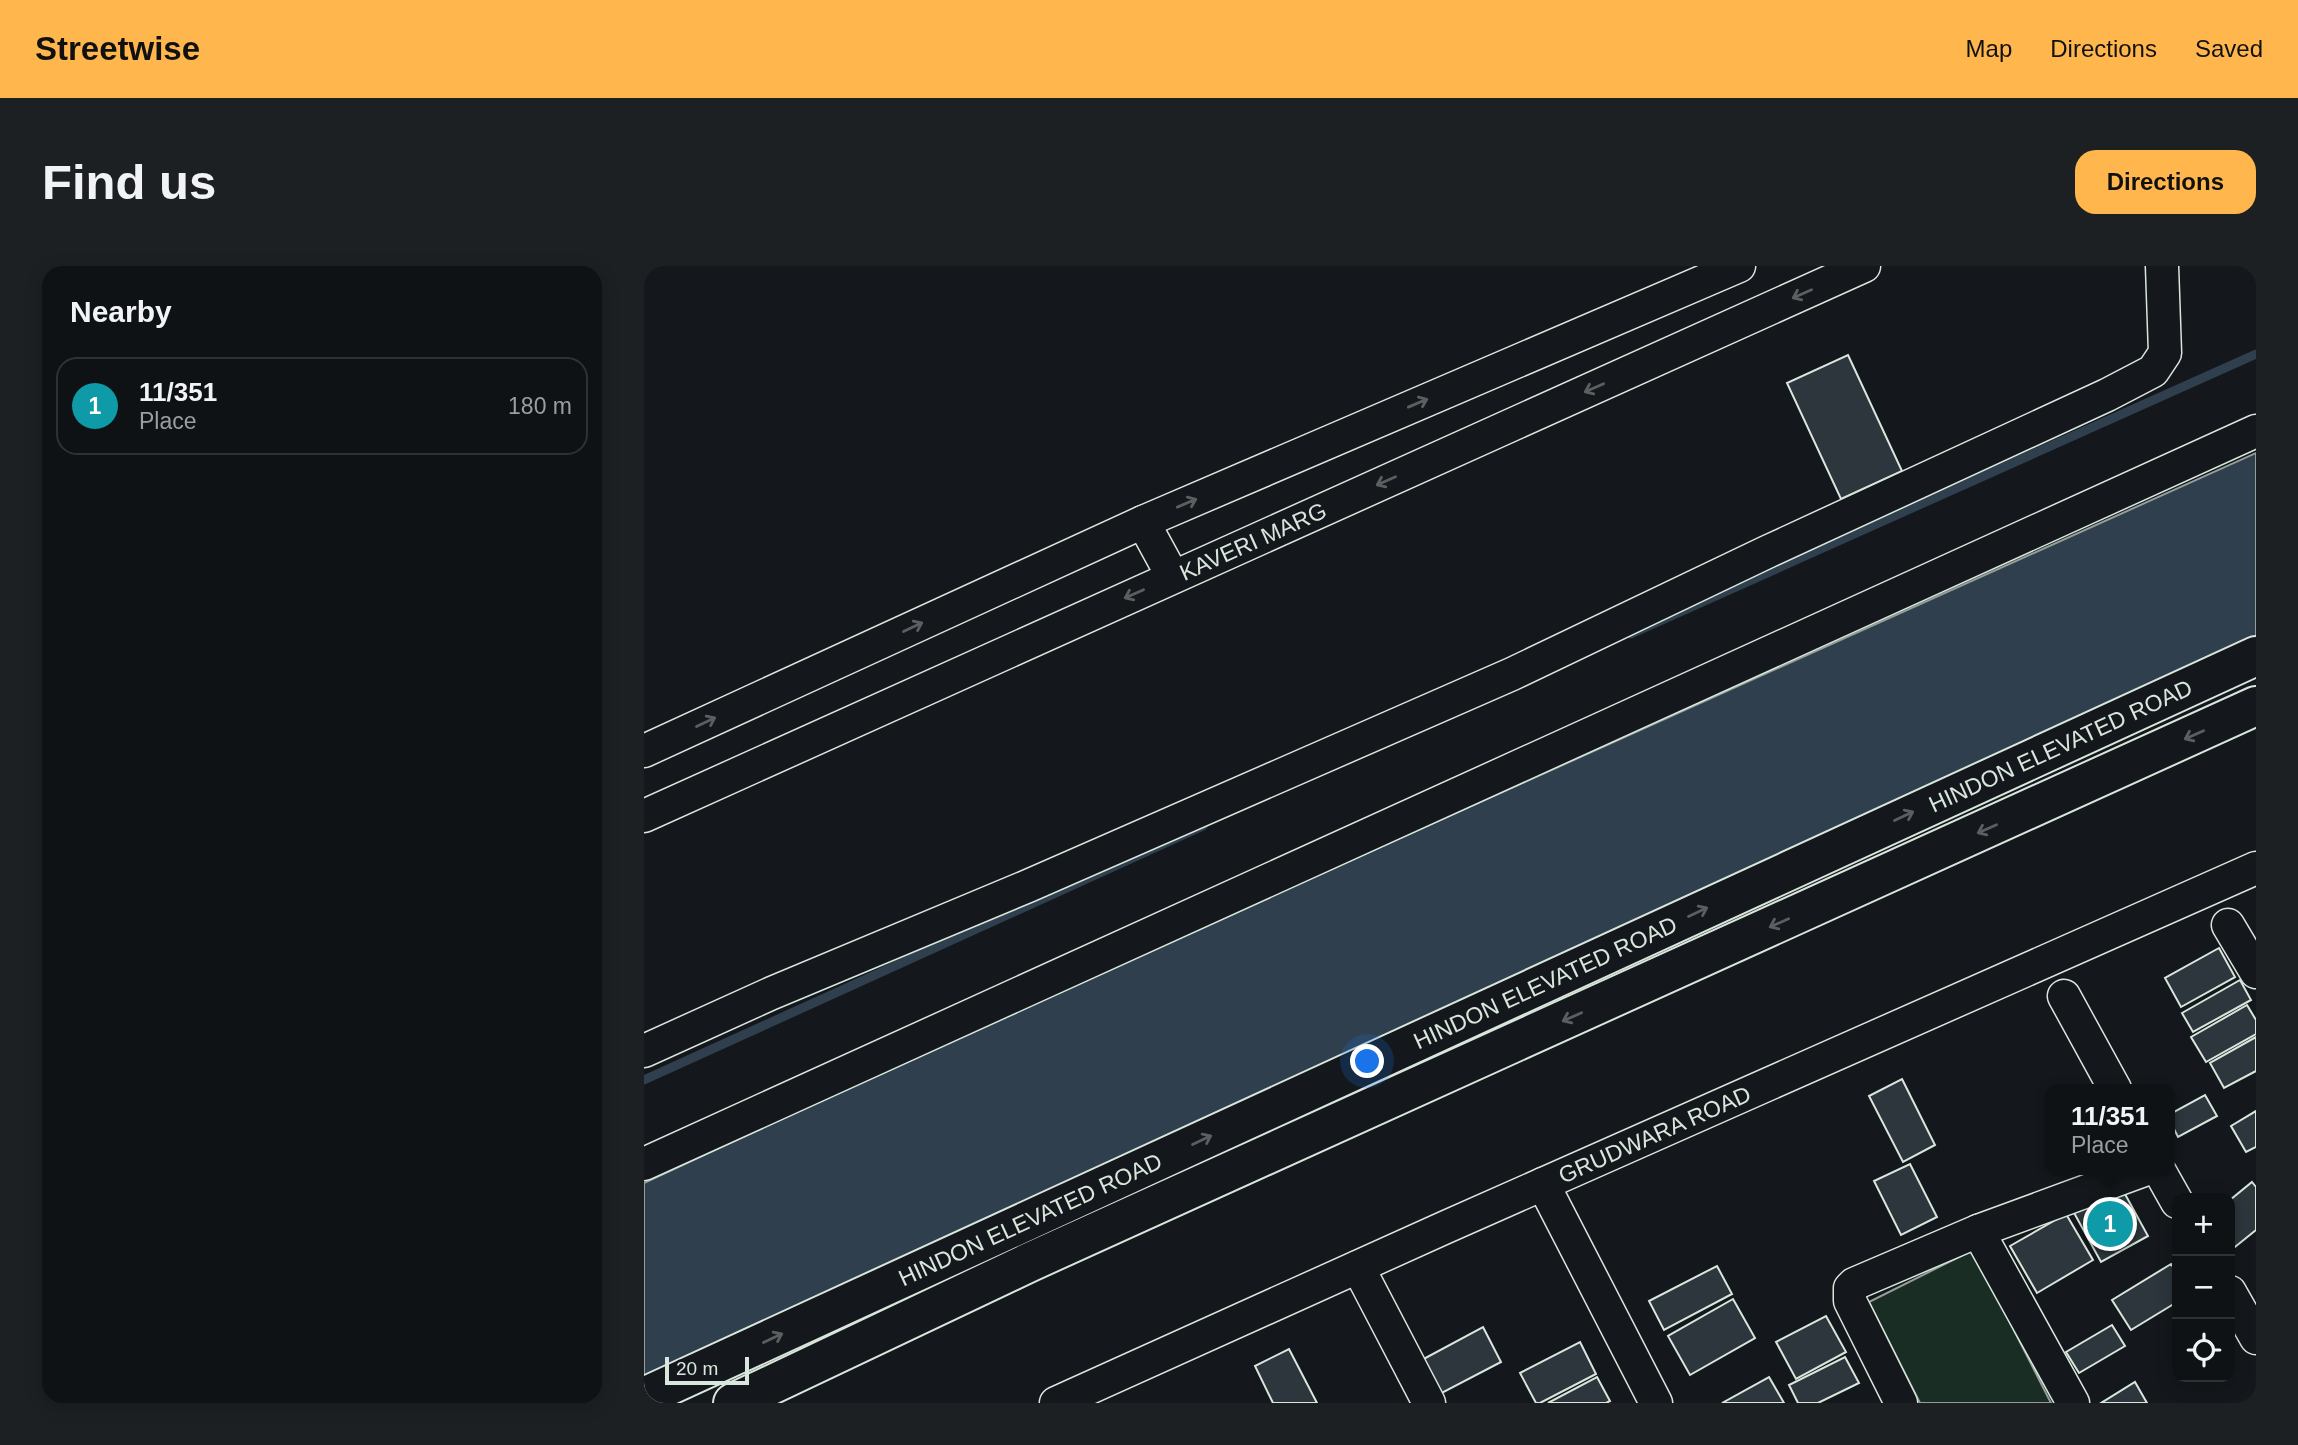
<!DOCTYPE html>
<meta charset="utf-8">
<style>
body{margin:0;font-family:Arial,sans-serif;background:#1d2022;color:#f1f3f6}
.controls{position:absolute;right:21px;bottom:21px;display:grid;overflow:hidden;border-radius:14px;box-shadow:0 4px 18px #0003}
.controls button{width:63px;height:63px;display:grid;place-items:center;padding:0;border:0;border-bottom:2px solid #2f3234;background:#0f1215;color:#f1f3f6;font:35px sans-serif}
.scale{position:absolute;left:21px;bottom:18px;width:84px;box-sizing:border-box;padding-left:7px;border:4px solid #d8e6dc;border-top:0;font-size:19px;line-height:24px;white-space:nowrap;color:#d8e6dc;-webkit-text-stroke:5px #14181c;paint-order:stroke}
.you{position:absolute;left:724px;top:796px;width:24px;height:24px;margin:-18px;border:5px solid #fff;border-radius:50%;background:#1a73e8;box-shadow:0 0 0 10px #1a73e833}
.badge{display:grid;place-items:center;width:46px;height:46px;border-radius:50%;background:#ffb74d;color:#fff;font-size:23px;font-weight:700}
.pin{position:absolute;translate:-50% -50%;border:4px solid #fff;box-shadow:0 2px 7px #0006}
.popup{position:absolute;left:1401px;top:818px;width:130px;height:91px;box-sizing:border-box;display:grid;place-content:center;border-radius:14px;background:#0f1215;filter:drop-shadow(0 2px 5px #0005);font-size:23px;white-space:nowrap;color:#9b9ea0}
.popup b{font-size:26px;color:#f1f3f6}
.popup::after{content:'';position:absolute;left:50%;top:100%;margin-left:-14px;border:14px solid transparent;border-top-color:#0f1215}
.list{margin:0;padding:0;list-style:none}
h2{display:flex;justify-content:space-between;align-items:center;height:91px;margin:0;padding:0 28px;font-size:30px}
h2 small{font-size:23px;font-weight:400;color:#9b9ea0}
.list li{display:grid;grid-template-columns:46px 1fr auto;gap:21px;align-items:center;box-sizing:border-box;height:98px;margin:0 14px 14px;padding:0 14px;border:2px solid #2f3234;border-radius:21px}
.list b{display:block;font-size:26px;white-space:nowrap}
.list p{margin:0;font-size:23px;white-space:nowrap;color:#9b9ea0}
.list em{font-size:23px;font-style:normal;color:#9b9ea0}
.icon{flex:none;width:38px;height:38px;fill:none;stroke:currentColor;stroke-width:2;stroke-linecap:round;stroke-linejoin:round}
.map{position:relative;flex:none;width:1612px;height:1137px;overflow:hidden;border-radius:21px}
header{display:flex;align-items:center;gap:42px;box-sizing:border-box;height:98px;padding:0 35px;background:#ffb74d;color:#111}
header strong{font-size:33px}
nav{display:flex;gap:38px;margin-inline-start:auto;font-size:24px}
.intro{display:flex;align-items:center;justify-content:space-between;box-sizing:border-box;height:168px;padding:0 42px}
h1{margin:0;font-size:49px}
.button{padding:18px 32px;border-radius:21px;background:#ffb74d;color:#111;font-size:24px;font-weight:700}
main{display:flex;gap:42px;padding:0 42px}
aside{flex:1;background:#0f1215;border-radius:21px;box-shadow:0 4px 18px #0003}
.map>svg:first-child{display:block}
</style>
<header>
<strong>Streetwise</strong>
<nav><a>Map</a><a>Directions</a><a>Saved</a></nav>
</header>
<div class="intro"><h1>Find us</h1><a class="button">Directions</a></div>
<main>
<aside>
<h2>Nearby<small></small></h2>
<ul class="list">
<li><span class="badge" style="background:#0f9aa8">1</span><div><b>11/351</b><p>Place</p></div><em>180 m</em></li>
</ul>
</aside>
<div class="map">
<svg width="1612" height="1137" viewBox="0 0 1612 1137">
<rect width="100%" height="100%" fill="#14181c"/>
<path fill="#1a2d24" stroke="#939e99" stroke-width="2" d="M1329,984L1407,1137H1276L1225,1036Z"/>
<path fill="#2f3f4d" stroke="#939e99" stroke-width="2" d="M1612,187V382L0,1121V917L301,777Z"/>
<g fill="none" stroke-linecap="round" stroke-linejoin="round">
<g stroke="#2f3f4d" stroke-width="9">
<path d="M987,368L1612,88"/>
<path d="M0,814L559,560"/>
</g>
</g>
<g fill="#2c363c" stroke="#d8e6dc" stroke-width="2">
<path d="M1204,89L1258,205L1197,233L1143,117Z"/>
<path d="M1575,682L1591,711L1537,741L1521,712Z"/>
<path d="M1596,714L1607,734L1549,766L1538,747Z"/>
<path d="M1603,739L1612,754V768L1562,796L1547,771Z"/>
<path d="M1612,771V805L1580,822L1566,797Z"/>
<path d="M1258,813L1291,879L1259,896L1225,830Z"/>
<path d="M1561,829L1573,850L1534,871L1526,855V848Z"/>
<path d="M1612,845V881L1602,886L1587,860Z"/>
<path d="M1266,898L1293,951L1257,969L1230,915Z"/>
<path d="M1608,916L1612,921V964L1586,985V934Z"/>
<path d="M1476,919L1504,970L1457,996L1429,945Z"/>
<path d="M1422,948L1449,994L1393,1027L1366,980Z"/>
<path d="M1527,998L1533,1007V1036L1487,1064L1468,1034Z"/>
<path d="M1073,1000L1088,1028L1020,1064L1005,1035Z"/>
<path d="M1089,1033L1111,1072L1046,1109L1024,1070Z"/>
<path d="M1182,1050L1202,1086L1152,1113L1132,1076Z"/>
<path d="M1468,1059L1481,1080L1435,1107L1422,1086Z"/>
<path d="M839,1061L857,1096L792,1130L774,1096Z"/>
<path d="M936,1076L952,1108L896,1137H892L876,1107Z"/>
<path d="M645,1083L673,1137H629L611,1100Z"/>
<path d="M1201,1091L1215,1117L1174,1137H1154L1145,1119Z"/>
<path d="M953,1111L966,1135L962,1137H904Z"/>
<path d="M1125,1111L1140,1137H1078Z"/>
<path d="M1491,1116L1503,1137H1457Z"/>
</g>
<g fill="none" stroke-linecap="round" stroke-linejoin="round">
<defs>
<g id="minor">
<path d="M499,256L529,311"/>
<path d="M0,485L499,256L1095,0"/>
<path id="s1" d="M0,550L1220,0"/>
<path d="M1584,659L1612,706"/>
<path d="M1420,730L1471,823"/>
<path d="M0,785L128,727L384,620L868,408L1123,286L1463,129L1509,105L1521,87L1518,0"/>
<path d="M0,898L1612,165"/>
<path d="M1515,904L1533,936"/>
<path d="M899,918L1012,1137"/>
<path d="M1334,965L1500,904"/>
<path d="M714,1001L785,1137"/>
<path d="M1586,1026L1612,1072"/>
<path id="s2" d="M412,1137L802,961L1612,602"/>
<path d="M1257,1137L1206,1035V1022L1210,1018L1334,965L1429,1137"/>
</g>
<g id="highway">
<path id="s3" d="M0,1131L1612,390"/>
<path d="M89,1137L386,996L1612,440"/>
</g>
</defs>
<use href="#minor" stroke="#d8e6dc" stroke-width="35"/>
<use href="#highway" stroke="#d8e6dc" stroke-width="42"/>
<use href="#minor" stroke="#14181c" stroke-width="32"/>
<use href="#highway" stroke="#14181c" stroke-width="38"/>
</g>
<defs><path id="oneway-shaft" d="M-6 0H5M1.5-3L5.5 0L1.5 3" fill="none" stroke-width="1.6" stroke-linecap="round" stroke-linejoin="round" transform="scale(1.75)"/></defs>
<g stroke="#59605f">
<use href="#oneway-shaft" transform="translate(1158 28) rotate(156)"/>
<use href="#oneway-shaft" transform="translate(950 122) rotate(156)"/>
<use href="#oneway-shaft" transform="translate(774 137) rotate(-23)"/>
<use href="#oneway-shaft" transform="translate(742 215) rotate(156)"/>
<use href="#oneway-shaft" transform="translate(543 237) rotate(-23)"/>
<use href="#oneway-shaft" transform="translate(490 328) rotate(156)"/>
<use href="#oneway-shaft" transform="translate(269 361) rotate(-25)"/>
<use href="#oneway-shaft" transform="translate(62 456) rotate(-25)"/>
<use href="#oneway-shaft" transform="translate(1550 469) rotate(156)"/>
<use href="#oneway-shaft" transform="translate(1260 550) rotate(-25)"/>
<use href="#oneway-shaft" transform="translate(1343 563) rotate(156)"/>
<use href="#oneway-shaft" transform="translate(1054 646) rotate(-25)"/>
<use href="#oneway-shaft" transform="translate(1135 657) rotate(156)"/>
<use href="#oneway-shaft" transform="translate(928 751) rotate(156)"/>
<use href="#oneway-shaft" transform="translate(558 874) rotate(-25)"/>
<use href="#oneway-shaft" transform="translate(129 1072) rotate(-25)"/>
</g>
<g text-anchor="middle" dominant-baseline="central" stroke-width="5" stroke-linejoin="round" paint-order="stroke">
<g font-size="23" fill="#d8e6dc" stroke="#14181c">
<text stroke="none"><textPath href="#s1" startOffset="668">KAVERI MARG</textPath></text>
<text stroke="none"><textPath href="#s3" startOffset="1559">HINDON ELEVATED ROAD</textPath></text>
<text stroke="none"><textPath href="#s3" startOffset="992">HINDON ELEVATED ROAD</textPath></text>
<text stroke="none"><textPath href="#s2" startOffset="656">GRUDWARA ROAD</textPath></text>
<text stroke="none"><textPath href="#s3" startOffset="425">HINDON ELEVATED ROAD</textPath></text>
</g>
</g>
</svg>
<div class="controls">
<button>+</button>
<button>−</button>
<button><svg class="icon" aria-label="locate" viewBox="0 0 24 24"><circle cx="12" cy="12" r="6"/><path d="M12 2v4M12 18v4M2 12h4M18 12h4"/></svg></button>
</div>
<div class="scale">20 m</div>
<div class="you"></div>
<div class="pin badge" style="left:1466px;top:958px;background:#0f9aa8">1</div>
<div class="popup"><b>11/351</b>Place</div>
</div>
</main>
